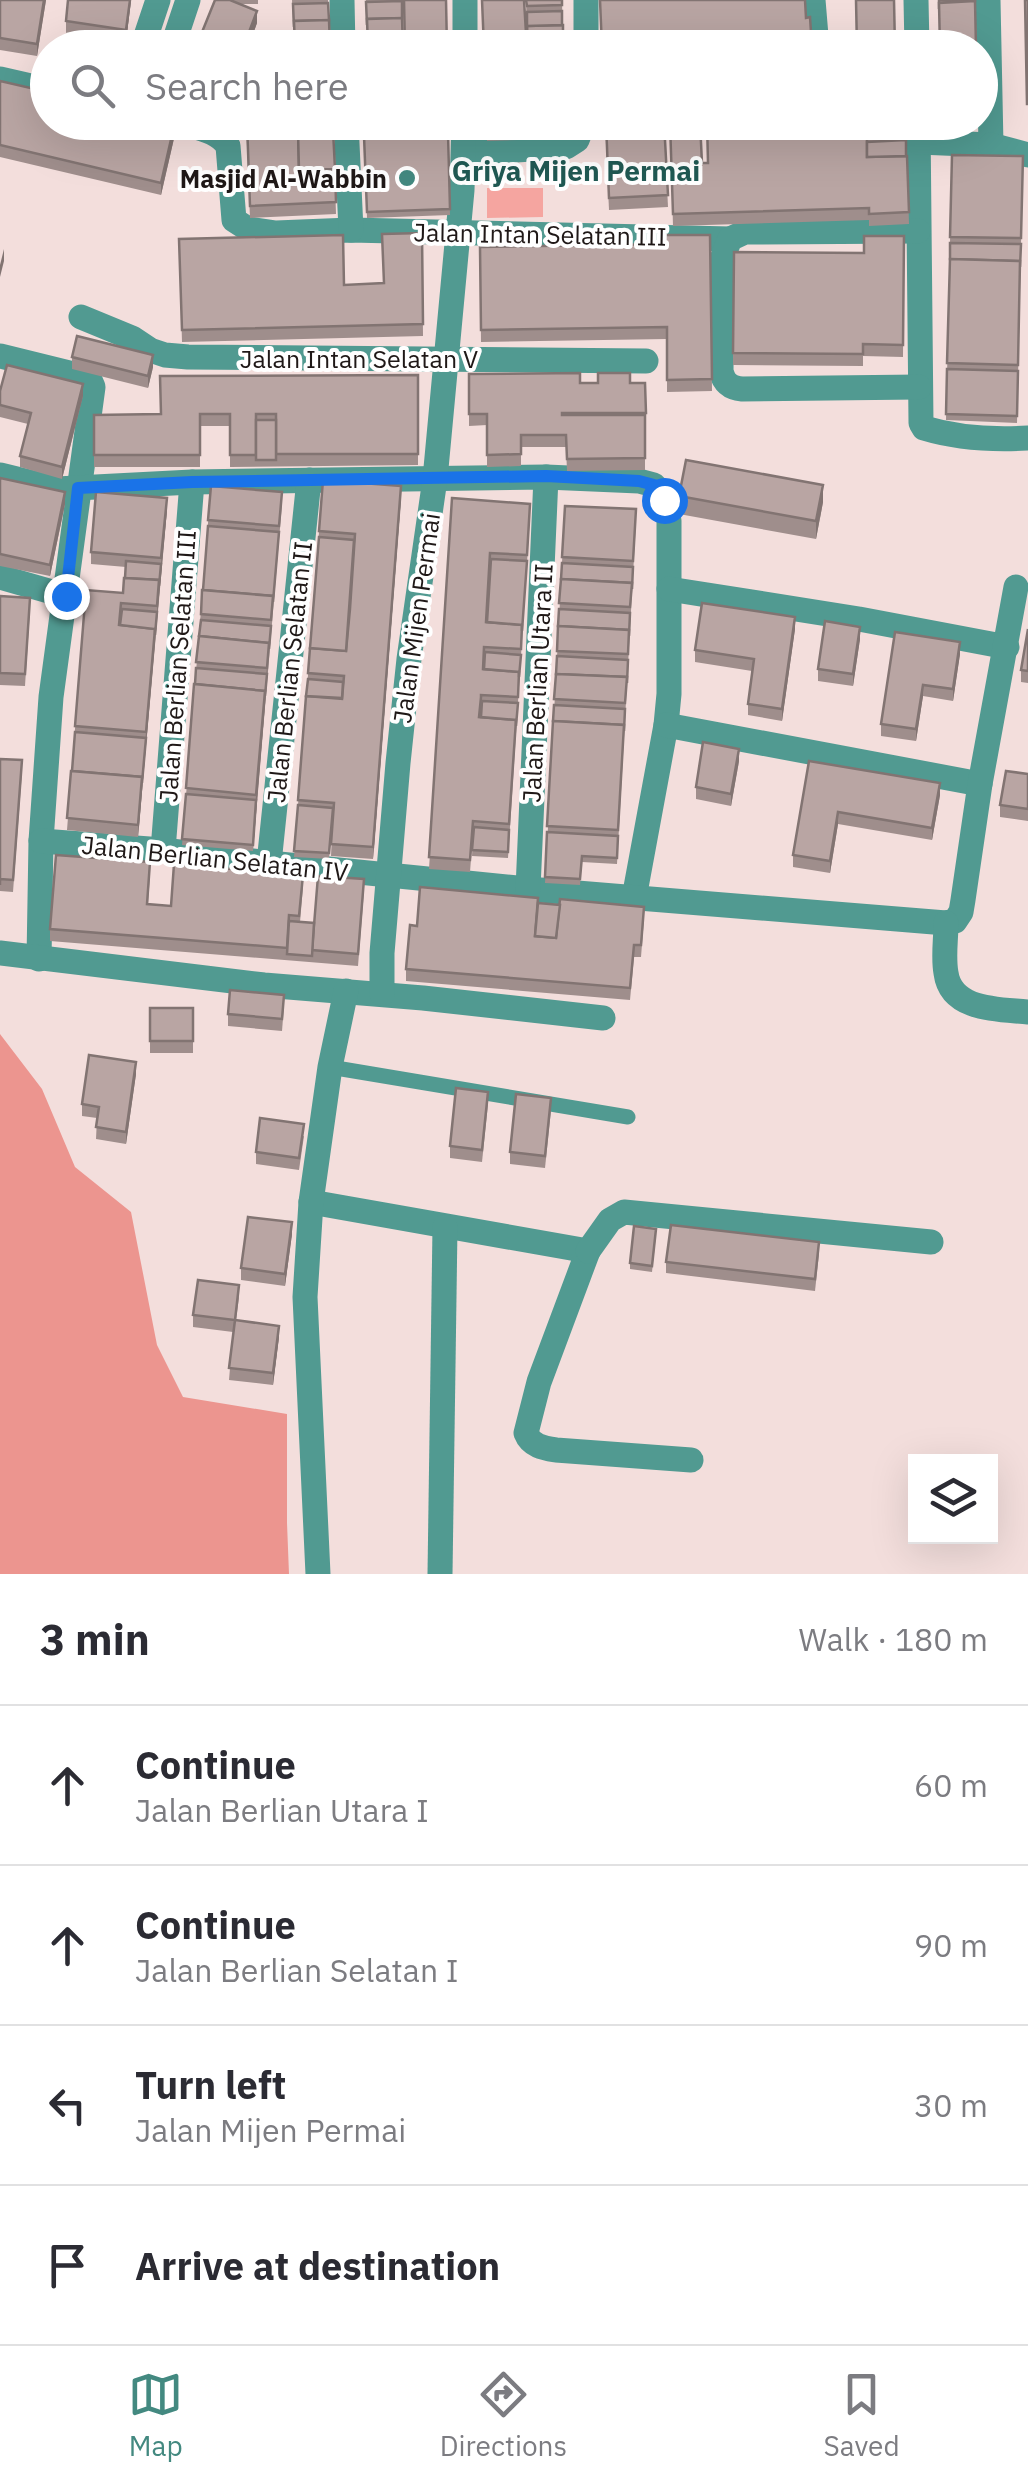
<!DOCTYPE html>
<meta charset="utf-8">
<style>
body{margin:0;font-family:"IBM Plex Sans",sans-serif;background:#f2f2f3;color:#2b2b33}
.controls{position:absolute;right:30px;bottom:30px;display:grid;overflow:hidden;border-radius:0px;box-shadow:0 10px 40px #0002}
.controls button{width:90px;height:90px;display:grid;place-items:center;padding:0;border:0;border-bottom:2px solid #e1e1e2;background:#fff;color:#2b2b33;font:50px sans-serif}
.stop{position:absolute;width:30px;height:30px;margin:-22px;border:8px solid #1a73e8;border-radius:50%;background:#fff}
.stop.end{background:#1a73e8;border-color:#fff;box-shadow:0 2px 10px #0008}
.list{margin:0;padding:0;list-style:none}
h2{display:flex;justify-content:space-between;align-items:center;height:130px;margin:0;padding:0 40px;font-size:42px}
h2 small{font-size:32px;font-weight:400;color:#7c7c81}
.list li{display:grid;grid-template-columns:65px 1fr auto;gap:30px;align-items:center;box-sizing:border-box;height:160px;padding:0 40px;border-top:2px solid #e1e1e2}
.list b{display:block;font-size:38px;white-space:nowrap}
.list p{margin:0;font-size:32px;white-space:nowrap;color:#7c7c81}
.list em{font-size:32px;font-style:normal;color:#7c7c81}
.icon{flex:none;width:55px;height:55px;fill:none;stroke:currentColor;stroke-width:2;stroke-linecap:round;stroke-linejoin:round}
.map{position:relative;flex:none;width:1028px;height:1574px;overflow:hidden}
.search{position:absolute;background:#fff;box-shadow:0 10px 40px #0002;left:30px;right:30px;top:30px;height:110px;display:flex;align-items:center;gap:25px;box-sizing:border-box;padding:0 35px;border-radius:55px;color:#7c7c81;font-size:38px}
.sheet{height:770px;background:#fff}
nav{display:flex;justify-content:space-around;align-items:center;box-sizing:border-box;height:140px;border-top:2px solid #e1e1e2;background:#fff;font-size:28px;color:#7c7c81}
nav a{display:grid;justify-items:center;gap:5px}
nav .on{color:#438980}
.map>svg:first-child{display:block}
</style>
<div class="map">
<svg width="1028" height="1574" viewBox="0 0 1028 1574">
<rect width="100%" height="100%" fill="#f3dedc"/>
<path fill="#f5a5a0" d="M487,188H543V217L487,218Z"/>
<path fill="#ec958f" d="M0,1034L42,1089L75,1167L131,1212L157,1345L183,1397L287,1414V1523L289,1574H0Z"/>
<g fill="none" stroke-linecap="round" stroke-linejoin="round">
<path stroke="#519a91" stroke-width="15" d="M330,1067L628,1117"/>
<g stroke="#519a91" stroke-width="25">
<path d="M342,0L343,48"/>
<path d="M586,0V48"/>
<path d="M813,0L817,48"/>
<path d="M916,0L917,48"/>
<path d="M142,48L158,0"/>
<path d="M172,48L188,0"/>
<path d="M465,48V0"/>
<path d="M0,79L48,90"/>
<path d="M181,122C198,128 218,131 228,146L234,220L248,229L276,233L351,230L730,239"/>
<path d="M346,122L351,230"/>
<path d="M918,122L921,423L924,428C957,438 994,440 1028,438"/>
<path d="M919,142L991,145L988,0"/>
<path d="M991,145L1028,155"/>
<path d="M464,153L566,147L577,140L584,122"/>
<path d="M918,231L745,232L730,239L722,259L721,371C724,383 730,388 742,389L919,387"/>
<path d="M81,317L132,338L150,350L165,355L188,357L646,361"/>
<path d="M0,356L77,375L90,380L93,387L51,697L41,841L39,959"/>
<path d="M0,475L57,489L192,482L546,477L639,481L654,485L664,500L669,521V694L666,725L634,898"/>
<path d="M0,577L66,596"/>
<path d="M669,589L859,619L1007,647"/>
<path d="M666,725L980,784"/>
<path d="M41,841L163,850L269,863L528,889L946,923L955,921L961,912L963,900L980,784L1016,587"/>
<path d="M163,850L192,482"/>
<path d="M269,863L309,480"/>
<path d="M528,889L546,477"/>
<path d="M946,923C946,939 943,957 946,973C951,1011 999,1009 1028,1012"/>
<path d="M0,953L264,985L423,998L603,1018"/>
<path d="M382,994V953L398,763L409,659L435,479L462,190L464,122"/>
<path d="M311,1202L588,1251L539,1382L526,1433C531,1446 544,1448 556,1450L691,1460"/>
<path d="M588,1251L610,1220L624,1212L931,1242"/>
<path d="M318,1574L305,1297L311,1202L330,1067L346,991"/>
<path d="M440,1574L445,1227"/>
</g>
</g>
<g fill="#9f8e8c">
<path d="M0,0H46L37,56L0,50Z"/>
<path d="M131,0L126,42L66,33V21Z"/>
<path d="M215,0H258V4H240L257,23L248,48H198V42Z"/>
<path d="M292,0H328L330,48H294Z"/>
<path d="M366,0H402L403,48H367Z"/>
<path d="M526,0H562L563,48H484L527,33Z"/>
<path d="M0,81L175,134L161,195L0,157Z"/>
<path d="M246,122H333L336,214L250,218Z"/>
<path d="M370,122H405V134L370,135Z"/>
<path d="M487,122H565V132L530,133V129L518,130V140L487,141Z"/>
<path d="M605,122H664L668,207L609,210Z"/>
<path d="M670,122L702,163L906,122L909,224L869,226V220L673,226Z"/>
<path d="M448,133L450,215L367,218L364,136Z"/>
<path d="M952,155L1023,156L1017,423L946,420Z"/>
<path d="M422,233L423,336L182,342L179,239L344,285L383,283Z"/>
<path d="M710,235L712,391L667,392V339L481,342L480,247L665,244Z"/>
<path d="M904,236L903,357L863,356V366L733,365L734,252L864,253Z"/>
<path d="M72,357L153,367L148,388L72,369Z"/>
<path d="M469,374L580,383H645V470L567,471L566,447H521V466L487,467V425L469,426Z"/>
<path d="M418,375V465L230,467V426H200V467H94V415L160,414Z"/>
<path d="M0,391L83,396L62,479L20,467V456L28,424L0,417Z"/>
<path d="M0,478L65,504L50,576L0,566Z"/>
<path d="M323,480L401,498L373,859L331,856L333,814L329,859L294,857Z"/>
<path d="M211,486L282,504L253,851L182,845Z"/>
<path d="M679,496L823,502L816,539L679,514Z"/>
<path d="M452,498L530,516L508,858L472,856L473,833L470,872L429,869Z"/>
<path d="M565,506L636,521L617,864L582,862L580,885L545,883Z"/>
<path d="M167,510L138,837L67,830L86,590L123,593L126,567L91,564V552Z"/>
<path d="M0,596L30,610L25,686L0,685Z"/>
<path d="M795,629L782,721L748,715V704L752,671L695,662V650Z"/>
<path d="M1028,629V683L1021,682V670Z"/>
<path d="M895,632L960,654L953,701L923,696L916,741L881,736V724Z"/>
<path d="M860,639L853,686L818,681V669Z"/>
<path d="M0,759L22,772L13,892L0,891V897Z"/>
<path d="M739,761L731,806L696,799V787Z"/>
<path d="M809,761L940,795L932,840L838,824L830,873L793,867V855Z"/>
<path d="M1028,774V821L1000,817V805Z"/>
<path d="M150,874L148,904L171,906L303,887L300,922L314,923L364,891L358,966L50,941V929Z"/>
<path d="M538,903L644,919L641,957H634L630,1000L406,981V969L417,926Z"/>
<path d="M284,1006L282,1031L228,1026V1014Z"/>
<rect x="150" y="1008" width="43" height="45"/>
<path d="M136,1074L126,1144L96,1139L97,1118L82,1116V1104Z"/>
<path d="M488,1104L482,1162L450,1158V1146Z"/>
<path d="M551,1110L545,1168L510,1164V1152Z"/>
<path d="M304,1136L299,1170L256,1164V1152Z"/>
<path d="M292,1234L285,1286L241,1280V1268Z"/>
<path d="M656,1235L652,1272L630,1269V1263Z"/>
<path d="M819,1254L815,1291L666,1273V1262Z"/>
<path d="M239,1297L236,1320L279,1337L273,1385L229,1380L233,1332L193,1327V1315Z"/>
</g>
<g fill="#827472">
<path d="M44,0H46L37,56V44Z"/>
<path d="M130,0H131L126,42V30Z"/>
<path d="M257,11V23L248,48H243Z"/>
<path d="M175,122V134L161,195V183Z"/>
<path d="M4,249V261L0,277V265Z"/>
<path d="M153,355V367L148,388V376Z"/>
<path d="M83,384V396L62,479V467Z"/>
<path d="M823,485V502L816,539V521Z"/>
<path d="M401,486V498L373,859V847Z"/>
<path d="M65,492V504L50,576V565Z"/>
<path d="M167,498V510L155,641L159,580V586Z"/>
<path d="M795,617V629L782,721V709Z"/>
<path d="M860,627V639L853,686V674Z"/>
<path d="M155,629V641L138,837V825Z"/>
<path d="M960,642V654L953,701V689Z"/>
<path d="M269,643L267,680L253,851L256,795Z"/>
<path d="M923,685V696L916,741V729Z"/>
<path d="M739,749V761L731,806V794Z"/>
<path d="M940,783V795L932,840V828Z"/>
<path d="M838,812V824L830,873V861Z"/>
<path d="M136,1062V1074L126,1144V1132Z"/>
<path d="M292,1222V1234L285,1286V1274Z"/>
<path d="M279,1326V1337L273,1385V1373Z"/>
</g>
<g fill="#b9a5a3" stroke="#827472" stroke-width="2.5">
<path d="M0,0H44L37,44L0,38Z"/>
<path d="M68,0H130L126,30L66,21Z"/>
<path d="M215,0H230L257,11L243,48H212L198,42Z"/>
<path d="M404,0H446L447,48H405Z"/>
<path d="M482,0H524L526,33H527V26L563,25V48H484Z"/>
<path d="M526,0H562V5L527,6Z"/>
<path d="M600,0H805L806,18L810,17L812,48H602Z"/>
<path d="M856,0H894L895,48H857Z"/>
<path d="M939,0H975V1L939,3V9Z"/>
<path d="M1025,0H1028V104H1027Z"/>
<path d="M402,1V18L367,19V25L366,2Z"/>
<path d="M975,1L976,48H940L939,3Z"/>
<path d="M328,3L329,20L294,21V27L293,4Z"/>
<path d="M562,11V25L527,26V32V12Z"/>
<path d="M402,18L403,48H368L367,19Z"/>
<path d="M329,20L330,48H295L294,21Z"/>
<path d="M0,81L48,92V122H175L161,183L0,145Z"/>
<path d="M247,122H333V124L298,126L299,170L335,169L336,202L250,206Z"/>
<path d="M487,122H518V128L487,129Z"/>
<path d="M606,122H664L668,195L609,198Z"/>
<path d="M670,122H700L702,163H708L707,122H906V135L867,136V157L907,156L909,212L869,214V208L673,214Z"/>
<path d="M333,130L335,169L299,170L298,131Z"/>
<path d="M448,133L450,209L367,212L364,136Z"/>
<path d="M906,140V156L867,157V142Z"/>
<path d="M952,155L1023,156L1021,238L950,237Z"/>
<path d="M422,233L423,324L182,330L179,239L343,235L344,285L384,283L382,234Z"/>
<path d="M665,235H710L712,379L667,380V327L481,330L480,247L665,244Z"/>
<path d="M864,236H904L903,345L863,344V354L733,353L734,252L864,253Z"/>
<path d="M950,243L1021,244L1020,267V261L950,259Z"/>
<path d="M950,259L1020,261L1018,365L947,363Z"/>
<path d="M77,336L153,355L148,376L72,357Z"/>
<path d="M7,365L83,384L62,467L20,456L31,413L0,405V391Z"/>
<path d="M947,369L1018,371L1017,416L946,414Z"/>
<path d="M580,373V383H598V373H630V383H645L646,413H562V415H645V458L567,459L566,435H521V454L487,455V414H469V374Z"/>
<path d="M418,375V454H276V414H256V455H230V414H200V455H94V415L161,414L160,376Z"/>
<rect x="256" y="420" width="20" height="40"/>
<path d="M686,460L823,485L816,521L679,496Z"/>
<path d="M0,478L65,492L50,565L0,554Z"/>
<path d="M323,480L401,486L373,847L331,844L334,803L298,800L306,696L342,699L344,676L308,673L310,648L346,651L350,609L355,534L319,531Z"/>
<path d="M211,486L282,492L279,526L208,520Z"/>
<path d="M96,492L167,498L161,558L91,552Z"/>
<path d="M452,498L530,504L527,555L490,553L486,622L522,625L521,649L484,647L483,669L519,672L518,697L481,695V697L479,717L516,720L509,824L473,821L470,860L429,857Z"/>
<path d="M565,506L636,509L633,561L562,557Z"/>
<path d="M208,526L279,532L273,602V596L203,590Z"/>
<path d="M319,537L354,540L346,651L310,648Z"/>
<path d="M491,559L527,561L522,631V625L487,622Z"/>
<path d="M126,561L161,564L159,586V580L125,578Z"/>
<path d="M562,563L633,567L632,589V583L561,579Z"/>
<path d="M124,578L159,580L157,606L121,603L119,625L155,629L146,732L75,726L86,590L123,593Z"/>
<path d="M561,579L632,583L630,607L559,603Z"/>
<path d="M202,590L273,596L271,620L201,614Z"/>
<path d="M0,596L30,598L25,674L0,673Z"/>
<path d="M702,603L795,617L782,709L748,704L754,659L695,650Z"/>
<path d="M122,609L157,612L155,635V629L120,625Z"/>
<path d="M559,609L630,613L629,636V630L558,626Z"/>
<path d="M201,620L271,626L269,649V643L199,636Z"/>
<path d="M825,621L860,627L853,674L818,669Z"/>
<path d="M558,626L629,630L628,654L557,651Z"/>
<path d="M1028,629V671L1021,670Z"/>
<path d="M895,632L960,642L953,689L923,685L916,729L881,724Z"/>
<path d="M199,636L269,643L267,668L196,662Z"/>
<path d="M485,652L521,655L519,677V672L484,669Z"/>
<path d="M557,656L628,660L627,683V677L556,674Z"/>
<path d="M196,668L267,674L265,696V691L195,684Z"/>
<path d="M556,674L627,677L625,703L554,699Z"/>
<path d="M308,679L343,682L342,698L306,696Z"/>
<path d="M194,684L265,691L256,795L186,788Z"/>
<path d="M482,701L518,703L516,726V720L481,717Z"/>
<path d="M554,705L625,709L624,731V725L553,721Z"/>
<path d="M553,721L624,725L618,830L547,826Z"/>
<path d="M75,732L146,738L142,783V777L72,771Z"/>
<path d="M703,742L739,749L731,794L696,787Z"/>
<path d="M0,759L22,760L13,880L0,879V885Z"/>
<path d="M809,761L940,783L932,828L838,812L830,861L793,855Z"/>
<path d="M71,771L142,777L138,825L67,818Z"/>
<path d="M1006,771L1028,774V809L1000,805Z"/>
<path d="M186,794L256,800L253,845L182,839Z"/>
<path d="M298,805L333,808L329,853L294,851Z"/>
<path d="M474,827L509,830L508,852L472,850Z"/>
<path d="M547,832L618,836L617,858L582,856L580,879L545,877Z"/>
<path d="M56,855L150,862L147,904L171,906L174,864L303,875L299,916L289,915L287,948L50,929Z"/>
<path d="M318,876L364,879L358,954L312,950Z"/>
<path d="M420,887L538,898L535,936L556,938L560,899L644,907L641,945H634L630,988L406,969L410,925L417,926Z"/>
<path d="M538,903L560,905L556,938L535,936Z"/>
<path d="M289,921L314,923L312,956L287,954Z"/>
<path d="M230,990L284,995L282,1019L228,1014Z"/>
<rect x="150" y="1008" width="43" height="33"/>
<path d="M89,1055L136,1062L126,1132L96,1127L99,1107L82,1104Z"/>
<path d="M456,1088L488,1092L482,1150L450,1146Z"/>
<path d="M516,1094L551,1098L545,1156L510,1152Z"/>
<path d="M260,1118L304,1124L299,1158L256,1152Z"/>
<path d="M248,1217L292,1222L285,1274L241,1268Z"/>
<path d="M671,1225L819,1242L815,1279L666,1262Z"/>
<path d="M634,1226L656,1229L652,1266L630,1263Z"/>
<path d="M198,1280L239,1285L235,1320L279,1326L273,1373L229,1368L235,1320L193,1315Z"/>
</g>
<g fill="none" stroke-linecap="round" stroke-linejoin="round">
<path stroke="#1a73e8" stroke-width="12" d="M66,596L78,488L192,482L546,476L639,481L654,485L664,500"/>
</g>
<circle fill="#438980" stroke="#fff" stroke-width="4" cx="407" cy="178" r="10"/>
<g text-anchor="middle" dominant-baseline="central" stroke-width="8" stroke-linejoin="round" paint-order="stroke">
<g font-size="25" font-weight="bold" fill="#1f1817" stroke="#fff" text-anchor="end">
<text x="387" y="178">Masjid Al-Wabbin</text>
</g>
<g font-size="25" fill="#1f1817" stroke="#fff">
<text transform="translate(540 234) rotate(1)">Jalan Intan Selatan III</text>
<text x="359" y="358">Jalan Intan Selatan V</text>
<text transform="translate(416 618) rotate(-82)">Jalan Mijen Permai</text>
<text transform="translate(177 666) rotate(-86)">Jalan Berlian Selatan III</text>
<text transform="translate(289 672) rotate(-84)">Jalan Berlian Selatan II</text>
<text transform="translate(537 683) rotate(-87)">Jalan Berlian Utara II</text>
<text transform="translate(215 858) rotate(6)">Jalan Berlian Selatan IV</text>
</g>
<g font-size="28" font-weight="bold" fill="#205953" stroke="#fff">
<text x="576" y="170">Griya Mijen Permai</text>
</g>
</g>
</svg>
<div class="controls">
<button><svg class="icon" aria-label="layers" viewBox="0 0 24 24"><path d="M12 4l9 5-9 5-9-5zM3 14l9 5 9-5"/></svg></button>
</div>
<div class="stop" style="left:664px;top:500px"></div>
<div class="stop end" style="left:66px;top:596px"></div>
<div class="search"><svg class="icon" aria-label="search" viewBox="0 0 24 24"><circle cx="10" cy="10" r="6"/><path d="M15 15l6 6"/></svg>Search here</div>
</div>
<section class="sheet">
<h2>3 min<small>Walk · 180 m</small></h2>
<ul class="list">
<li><svg class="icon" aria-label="ahead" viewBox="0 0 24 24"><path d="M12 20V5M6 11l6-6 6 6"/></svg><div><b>Continue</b><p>Jalan Berlian Utara I</p></div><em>60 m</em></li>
<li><svg class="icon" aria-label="ahead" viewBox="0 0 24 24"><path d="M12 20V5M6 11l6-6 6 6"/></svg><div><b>Continue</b><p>Jalan Berlian Selatan I</p></div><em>90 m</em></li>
<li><svg class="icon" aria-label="left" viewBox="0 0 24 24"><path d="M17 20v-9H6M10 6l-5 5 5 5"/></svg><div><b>Turn left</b><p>Jalan Mijen Permai</p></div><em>30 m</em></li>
<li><svg class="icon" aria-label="arrive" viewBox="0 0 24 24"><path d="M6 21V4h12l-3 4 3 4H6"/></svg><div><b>Arrive at destination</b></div></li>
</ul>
</section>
<nav>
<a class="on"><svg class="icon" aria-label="map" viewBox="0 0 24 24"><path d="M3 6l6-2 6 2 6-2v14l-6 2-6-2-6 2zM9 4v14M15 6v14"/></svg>Map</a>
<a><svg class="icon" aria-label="directions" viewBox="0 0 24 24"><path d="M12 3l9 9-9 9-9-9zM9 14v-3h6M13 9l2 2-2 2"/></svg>Directions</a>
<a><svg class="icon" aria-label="saved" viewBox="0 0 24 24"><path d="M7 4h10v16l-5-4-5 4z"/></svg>Saved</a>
</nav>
